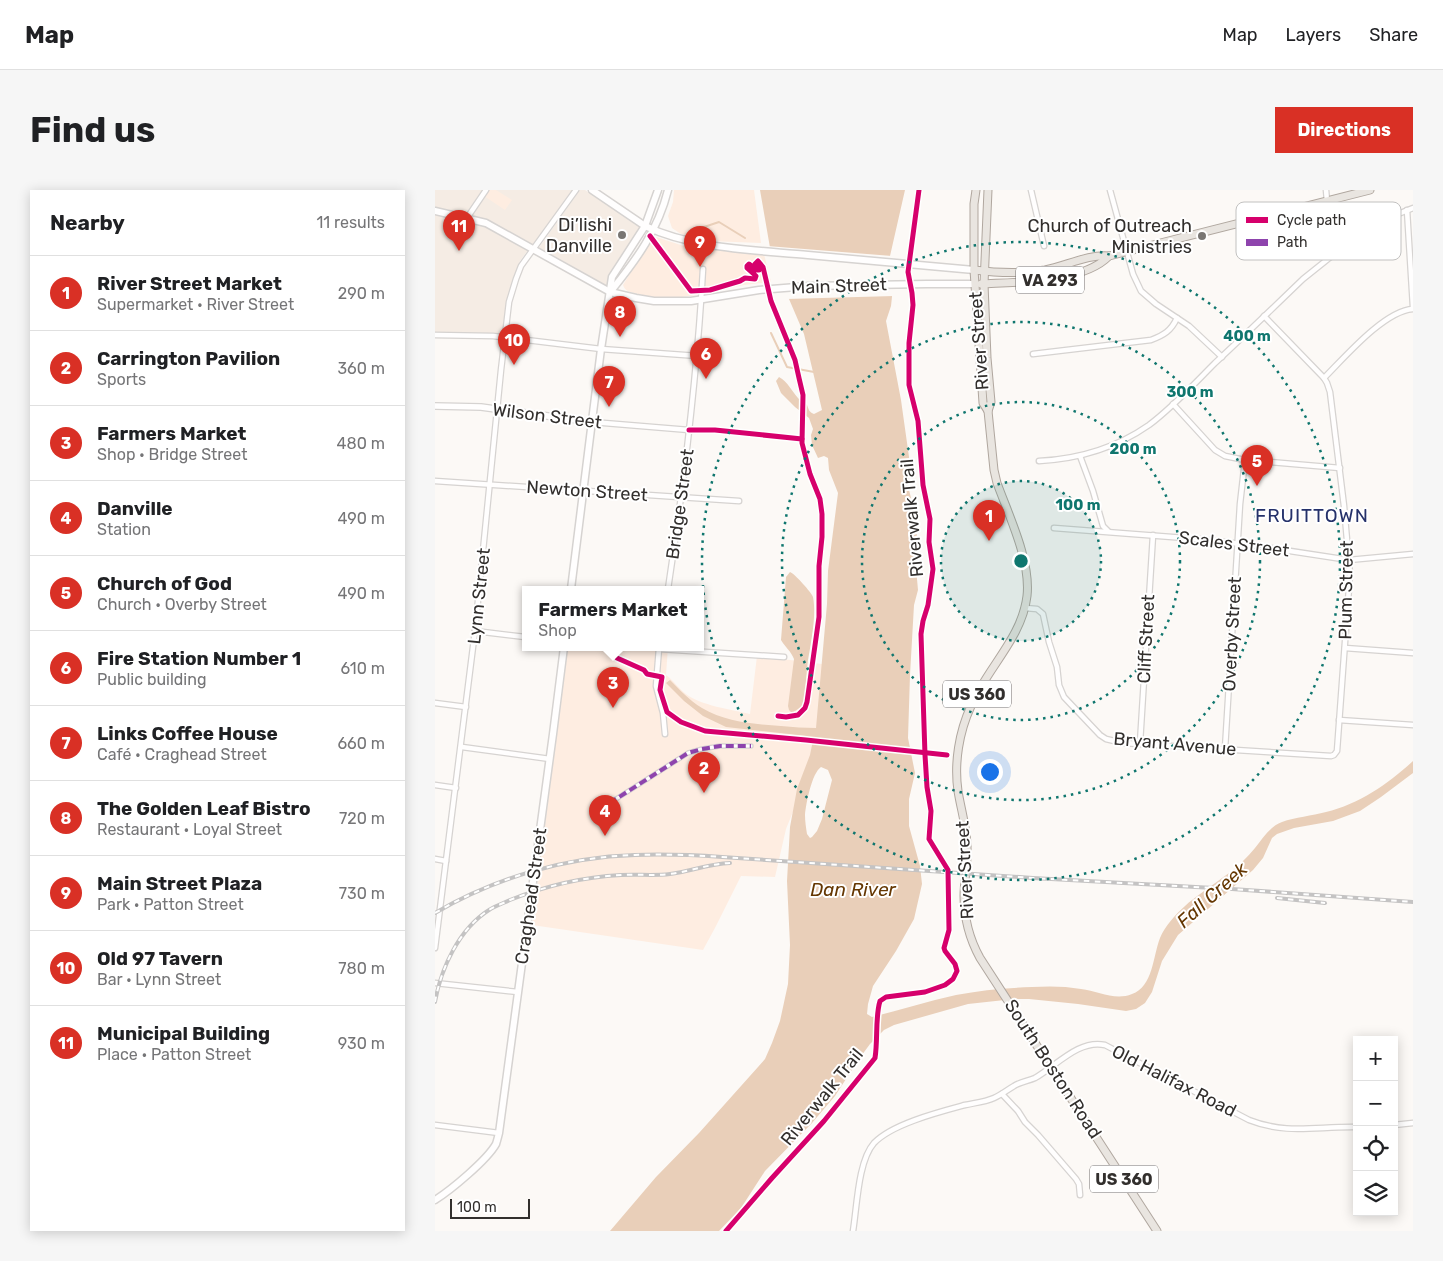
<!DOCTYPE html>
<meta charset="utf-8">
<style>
body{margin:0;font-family:Rubik,sans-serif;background:#f6f6f6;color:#202124}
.controls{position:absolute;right:15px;bottom:15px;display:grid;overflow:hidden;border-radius:0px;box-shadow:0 2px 12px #0003}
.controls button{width:45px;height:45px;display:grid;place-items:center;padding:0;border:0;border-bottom:1px solid #e0e0e0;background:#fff;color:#202124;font:25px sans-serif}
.scale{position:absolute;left:15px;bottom:12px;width:80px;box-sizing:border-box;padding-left:5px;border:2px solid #322f2d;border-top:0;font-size:14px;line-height:18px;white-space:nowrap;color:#322f2d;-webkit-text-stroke:4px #fff;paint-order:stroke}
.you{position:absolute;left:554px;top:581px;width:18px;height:18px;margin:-12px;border:4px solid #fff;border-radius:50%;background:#1a73e8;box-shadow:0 0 0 8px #1a73e833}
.badge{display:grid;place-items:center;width:32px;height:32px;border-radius:50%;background:#d93025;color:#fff;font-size:16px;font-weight:700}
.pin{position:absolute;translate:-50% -41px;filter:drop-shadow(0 1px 2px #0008)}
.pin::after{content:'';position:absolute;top:26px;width:18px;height:15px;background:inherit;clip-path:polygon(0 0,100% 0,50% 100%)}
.popup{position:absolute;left:87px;top:396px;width:182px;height:65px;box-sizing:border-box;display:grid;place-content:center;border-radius:0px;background:#fff;filter:drop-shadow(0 1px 4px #0005);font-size:16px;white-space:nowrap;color:#757577}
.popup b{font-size:19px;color:#202124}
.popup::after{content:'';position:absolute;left:50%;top:100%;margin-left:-10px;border:10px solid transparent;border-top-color:#fff}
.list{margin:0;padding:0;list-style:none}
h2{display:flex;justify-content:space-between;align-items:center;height:65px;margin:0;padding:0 20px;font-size:21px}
h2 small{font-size:16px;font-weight:400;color:#757577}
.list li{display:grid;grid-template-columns:32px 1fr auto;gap:15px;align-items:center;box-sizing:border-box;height:75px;padding:0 20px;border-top:1px solid #e0e0e0}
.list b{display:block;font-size:19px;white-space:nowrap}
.list p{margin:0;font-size:16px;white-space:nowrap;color:#757577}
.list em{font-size:16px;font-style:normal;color:#757577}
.icon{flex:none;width:28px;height:28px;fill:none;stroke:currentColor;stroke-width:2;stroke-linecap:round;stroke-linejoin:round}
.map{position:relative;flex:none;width:978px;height:1041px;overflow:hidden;border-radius:0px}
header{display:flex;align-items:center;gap:30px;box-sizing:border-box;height:70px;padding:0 25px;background:#fff;border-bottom:1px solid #e0e0e0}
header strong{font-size:24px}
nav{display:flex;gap:28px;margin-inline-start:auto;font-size:18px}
.intro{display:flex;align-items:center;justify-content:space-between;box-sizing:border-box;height:120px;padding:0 30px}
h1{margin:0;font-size:35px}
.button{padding:12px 22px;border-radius:0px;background:#d93025;color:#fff;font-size:18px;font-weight:700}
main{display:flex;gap:30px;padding:0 30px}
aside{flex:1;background:#fff;border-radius:0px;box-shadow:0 2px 12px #0003}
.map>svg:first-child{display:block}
</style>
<header>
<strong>Map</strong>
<nav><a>Map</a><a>Layers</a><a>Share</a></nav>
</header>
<div class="intro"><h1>Find us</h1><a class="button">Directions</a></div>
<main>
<aside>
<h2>Nearby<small>11 results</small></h2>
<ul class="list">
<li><span class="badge">1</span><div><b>River Street Market</b><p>Supermarket · River Street</p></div><em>290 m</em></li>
<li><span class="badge">2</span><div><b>Carrington Pavilion</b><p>Sports</p></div><em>360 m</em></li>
<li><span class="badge">3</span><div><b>Farmers Market</b><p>Shop · Bridge Street</p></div><em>480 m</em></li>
<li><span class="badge">4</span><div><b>Danville</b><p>Station</p></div><em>490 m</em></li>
<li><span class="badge">5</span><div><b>Church of God</b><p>Church · Overby Street</p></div><em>490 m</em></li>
<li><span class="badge">6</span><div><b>Fire Station Number 1</b><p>Public building</p></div><em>610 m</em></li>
<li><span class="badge">7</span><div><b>Links Coffee House</b><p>Café · Craghead Street</p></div><em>660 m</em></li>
<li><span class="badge">8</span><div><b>The Golden Leaf Bistro</b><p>Restaurant · Loyal Street</p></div><em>720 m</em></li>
<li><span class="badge">9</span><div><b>Main Street Plaza</b><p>Park · Patton Street</p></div><em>730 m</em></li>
<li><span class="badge">10</span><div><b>Old 97 Tavern</b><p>Bar · Lynn Street</p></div><em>780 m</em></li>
<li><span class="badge">11</span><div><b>Municipal Building</b><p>Place · Patton Street</p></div><em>930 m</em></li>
</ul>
</aside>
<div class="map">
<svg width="978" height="1041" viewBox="0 0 978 1041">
<rect width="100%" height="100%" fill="#fcf9f6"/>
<g fill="#f5ece4">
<path d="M0,0H141L98,59L52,33L0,21Z"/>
<path d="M145,0H150L207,36L173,97L103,59Z"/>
<path d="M0,25L48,36L93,60L85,71L79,86L74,107L67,144L0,142Z"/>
</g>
<g fill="#feede1">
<path d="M53,0H61L77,10L70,20L49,6Z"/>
<path d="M239,0H319L326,53L274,51L246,44L237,38L233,26L238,12Z"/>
<path d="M218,46L258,59L282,60L329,64L336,92C327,93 317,94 309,95C271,102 242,114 203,104C196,102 190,102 188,95Z"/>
<path d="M133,457H233L231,485C239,491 244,499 251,504C264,515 298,520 315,524L322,466L395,475L372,587L351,639L340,687L306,686L281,736L268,760L97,735Z"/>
</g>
<g fill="#e9cfb9" fill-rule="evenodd">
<path d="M325,0H470L455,66L459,88L456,116L451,131L466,210L474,267V300L482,332L481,378L483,400L479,415L475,485L473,548L480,583L474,609V636L485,676L487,694L479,729L461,761L438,796L433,814L432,824L437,827C465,820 493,811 521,805C546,800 572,798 597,797C613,796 630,796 646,799C663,801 680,811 697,804C718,797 718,766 725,748C730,736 740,725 750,716C755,711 760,708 765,704C784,690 805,677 820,658C828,648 834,637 847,632C860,627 877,626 891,622C924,614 953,594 978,571V583L946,607L925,621L898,631L859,638L842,644L837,648L828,668L818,680L743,745L727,771L717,802L710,813L701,819L691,821L643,814L594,809H579L533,814L459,835L449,840L435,854L424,869L400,906L377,933L330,981L306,1018L284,1041H175L221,987L264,943L323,877L330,869L337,853L345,831L353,794L355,755L352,691L355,637L362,599L375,565L378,550L372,546L291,537L268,526L249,511L231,493L235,490C245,500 254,510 267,518C290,532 319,534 346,536C358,537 370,538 381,538L392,414L393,381L403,303L394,280L393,268L389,266L383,268L377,255L376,245L378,239L374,228L360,217L346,203L341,191L344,187C353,192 356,200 363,208C365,211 370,212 372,215C374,220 374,222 379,224L387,220L369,144L345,88L338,75ZM386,577L393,580L397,590L387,629L382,641L377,647L375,648L372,644C371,638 370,631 370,625C371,613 377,583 386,577Z"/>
<path d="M355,382C359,383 377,403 378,407C382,427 375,457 372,477C371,489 371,500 369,512L366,517L357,523L354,520L353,516L359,469C356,461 350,457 346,450L351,387Z"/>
</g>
<path fill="#fcf9f6" d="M332,56L457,66L461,88L459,106L351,109L336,76Z"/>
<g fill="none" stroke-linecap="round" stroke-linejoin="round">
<g stroke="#e9cfb9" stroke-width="2">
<path d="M266,38L284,32L310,48"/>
<path d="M336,143L352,177L379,182"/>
</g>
<defs>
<path id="pedestrian" d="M162,615L171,613L181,609L253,563L267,559L285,556H316"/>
<g id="minor">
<path d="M596,0L609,56"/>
<path d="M675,0L698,84L706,101L721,114L754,136L787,167"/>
<path d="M891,0L892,11"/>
<path d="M972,20L978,117"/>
<path d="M32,28L51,0"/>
<path d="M0,145L58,146L166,159L263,166"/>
<path d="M598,164L716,150C729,145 736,141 742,128"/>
<path d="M889,188C910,167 949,121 978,119"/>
<path d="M738,214L780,260L790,266L810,270L905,278"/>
<path d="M157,232L254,240"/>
<path d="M645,266L658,301L668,336L673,341"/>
<path d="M604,271C643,269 681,258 714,235C738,217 759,194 780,173C810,145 839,117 868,89L893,69L943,33L953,28L978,18"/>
<path d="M0,291L304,311"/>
<path d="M619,338L763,349L816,355L914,370L978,364"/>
<path d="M233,399C249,293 262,187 268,79"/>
<path d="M590,418L602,419L608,424L614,452L622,477L624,495L629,507L665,545L671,549L688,553L896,566L899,565L902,561L915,384L909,316L895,202L892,193L889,188L829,126"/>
<path d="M40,441L90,447"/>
<path d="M224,458L221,496L228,523L230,544"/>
<path d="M910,458L978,463"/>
<path d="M224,459L349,467"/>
<path d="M0,513L31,517"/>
<path d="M904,530L978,535"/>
<path d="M705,553L718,345"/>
<path d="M27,557L115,569"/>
<path d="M790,559L805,314L810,270"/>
<path d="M0,595L21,598"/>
<path d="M0,669L11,671"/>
<path d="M0,758L40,441L66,180L74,112L81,89L86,76L141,0"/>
<path d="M0,793L83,802"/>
<path d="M567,904L583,921L590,932L603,945L641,989L644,994L645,1005"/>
<path d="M0,935L64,943"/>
<path d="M959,935L978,933"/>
<path d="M418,1041C422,1017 423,971 439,953C457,934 504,922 530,915C539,913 550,912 559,908C566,905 572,900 579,896C585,892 593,891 600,888C621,876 644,849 670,855L814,930C852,945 882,936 922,937"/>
</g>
<path id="tertiary" d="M0,216L46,217L157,232"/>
<g id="secondary">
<path d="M157,0L210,36C258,59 320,60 373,65C429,70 484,75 539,80"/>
<path d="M0,21L51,33L175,102L201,108L219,111H256L324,100L374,96L492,94H540"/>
<path d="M176,101C202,69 223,40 233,0"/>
<path d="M136,399L166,159L177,87L210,36L223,0"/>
<path d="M0,1010C16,1000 52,970 61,954C62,951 63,947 64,943L118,544L129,457"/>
</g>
<g id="primary">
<path d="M541,0L539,14V80L548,213L553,221"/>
<path d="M553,0L549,94L552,168L556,212L553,221L559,280L562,293C574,326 596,371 592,406C587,448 552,478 536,516C524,542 519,573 523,601C526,620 532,638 532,657C533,674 529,690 529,706C529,728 534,748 545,768L722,1041"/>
<path d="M539,80C563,83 586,84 610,80C631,76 653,64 674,66L935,0"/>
<path d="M546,94C582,92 648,93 674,66"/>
</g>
</defs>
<use href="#pedestrian" stroke="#d6d3d1" stroke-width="5.5"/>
<use href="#minor" stroke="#d6d3d1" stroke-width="7"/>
<use href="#tertiary" stroke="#d6d3d1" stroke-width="8"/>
<use href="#secondary" stroke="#d6d3d1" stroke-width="9"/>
<use href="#primary" stroke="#b0a79f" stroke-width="9"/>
<use href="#pedestrian" stroke="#fffefe" stroke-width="3"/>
<use href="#minor" stroke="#fffefe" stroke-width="4.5"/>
<use href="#tertiary" stroke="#fffefe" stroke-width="5.5"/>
<use href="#secondary" stroke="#fffefe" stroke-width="6"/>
<use href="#primary" stroke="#e9e5e0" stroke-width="7"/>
<defs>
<g id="rail">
<path d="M842,708L890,713"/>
<path d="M0,723C60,688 130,667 200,665C229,664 258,665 287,667L598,688L797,699L978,712"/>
<path d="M0,812C6,778 24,739 54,720C60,716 69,713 75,710C110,696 149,687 186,685C202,684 219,686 235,684C256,681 274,674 295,673"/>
</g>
</defs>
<use href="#rail" stroke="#c4c3c3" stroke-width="4"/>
<use href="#rail" stroke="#fff" stroke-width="2" stroke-dasharray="5.5" stroke-linecap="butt"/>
<path stroke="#8e44ad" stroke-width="4" stroke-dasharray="8 4" stroke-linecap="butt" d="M162,615L171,613L181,609L253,563L267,559L285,556H316"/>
<defs>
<g id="cycleway">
<path d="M215,46L256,101L275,100L305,91L310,88L320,89L321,86L312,78V76L314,74L321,80H324V77L320,74L323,71L328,77L336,111L360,170L364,188L368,205L367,253L375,284L385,309L387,324V347L384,376V427L372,512L370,518L363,525L351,527L343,526"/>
<path d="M254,240H280L367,249"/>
<path d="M176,457L178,464L182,468L209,480L212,484L227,487L225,500L232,522L246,532L270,541L371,550L512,565"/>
<path d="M291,1041L337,988L389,931L440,868C443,850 440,827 445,811L451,807L490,802L510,795L518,789L522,781L520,774L510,761L509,758L514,740L513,680L494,649L496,621L492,597L490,565L486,444L488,431L493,415L498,379L494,352L495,329L488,295L483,231L474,195V153L478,115L477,103L473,82L484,0"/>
</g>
</defs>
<use href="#cycleway" stroke="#fff" stroke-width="8"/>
<use href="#cycleway" stroke="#d6006c" stroke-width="5"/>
</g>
<circle cx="586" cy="371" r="80" fill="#0f766e" fill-opacity=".12"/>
<g fill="none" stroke="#0f766e" stroke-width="2.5" stroke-dasharray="2.5 5">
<circle cx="586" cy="371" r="80"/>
<circle cx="586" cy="371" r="159"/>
<circle cx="586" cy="371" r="239"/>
<circle cx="586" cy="371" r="319"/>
</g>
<g fill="#797673" stroke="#fff" stroke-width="2">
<circle cx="187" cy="45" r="5"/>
<circle cx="767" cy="46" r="5"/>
</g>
<g text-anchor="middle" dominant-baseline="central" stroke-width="4" stroke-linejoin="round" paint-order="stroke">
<g fill="#fff" stroke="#706d6c" stroke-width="1">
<rect x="581" y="76.5" width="68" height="27" rx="4"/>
<rect x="508" y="490.5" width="68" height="27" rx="4"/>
<rect x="655" y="975.5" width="68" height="27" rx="4"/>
</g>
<g font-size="16" font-weight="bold" fill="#322f2d">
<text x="615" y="90">VA 293</text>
<text x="542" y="504">US 360</text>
<text x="689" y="989">US 360</text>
</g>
<g font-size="18" fill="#322f2d" stroke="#fff" text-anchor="end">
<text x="177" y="35">Di’lishi<tspan x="177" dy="21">Danville</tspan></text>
<text x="757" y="36">Church of Outreach<tspan x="757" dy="21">Ministries</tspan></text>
</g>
<g font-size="18" fill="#322f2d" stroke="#fff">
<text transform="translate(404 96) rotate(-2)">Main Street</text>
<text transform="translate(544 151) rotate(-94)">River Street</text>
<text transform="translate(112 226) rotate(7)">Wilson Street</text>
<text transform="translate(152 301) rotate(4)">Newton Street</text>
<text transform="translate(245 314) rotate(-82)">Bridge Street</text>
<text transform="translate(477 328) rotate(-95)">Riverwalk Trail</text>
<text transform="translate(799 354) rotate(7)">Scales Street</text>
<text transform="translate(911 400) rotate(-89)">Plum Street</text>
<text transform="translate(44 406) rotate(-84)">Lynn Street</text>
<text transform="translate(797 444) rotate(-87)">Overby Street</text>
<text transform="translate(711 449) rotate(-87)">Cliff Street</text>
<text transform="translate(740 554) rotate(5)">Bryant Avenue</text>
<text transform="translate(530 680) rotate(-93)">River Street</text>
<text transform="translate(96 706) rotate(-82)">Craghead Street</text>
<text transform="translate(618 879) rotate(57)">South Boston Road</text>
<text transform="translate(739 891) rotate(27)">Old Halifax Road</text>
<text transform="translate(387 907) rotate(-51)">Riverwalk Trail</text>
</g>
<g font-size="19" letter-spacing="1" fill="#25316a" stroke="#fff">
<text x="877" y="325">FRUITTOWN</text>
</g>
<g font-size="19" font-style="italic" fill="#653702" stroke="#fff">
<text x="418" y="699">Dan River</text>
<text transform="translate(777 705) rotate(-42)">Fall Creek</text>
</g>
</g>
<rect x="801" y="12" width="165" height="58" rx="8" fill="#fff" stroke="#c2c1c0" stroke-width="1"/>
<rect x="811" y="27" width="22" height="6" fill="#d6006c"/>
<rect x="811" y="49" width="22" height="7" fill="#8e44ad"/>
<g font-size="14" fill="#322f2d">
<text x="842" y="35">Cycle path</text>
<text x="842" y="57">Path</text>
</g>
<circle cx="586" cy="371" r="8" fill="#0f766e" stroke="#fff" stroke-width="2.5"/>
<g font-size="15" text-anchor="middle" font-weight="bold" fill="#0f766e" stroke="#fff" stroke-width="4" stroke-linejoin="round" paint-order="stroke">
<text x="812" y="151">400 m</text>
<text x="755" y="207">300 m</text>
<text x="698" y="264">200 m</text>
<text x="643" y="320">100 m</text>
</g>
</svg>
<div class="controls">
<button>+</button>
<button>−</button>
<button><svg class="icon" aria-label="locate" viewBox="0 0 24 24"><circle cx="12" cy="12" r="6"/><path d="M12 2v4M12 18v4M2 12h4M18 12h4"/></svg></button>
<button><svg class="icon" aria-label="layers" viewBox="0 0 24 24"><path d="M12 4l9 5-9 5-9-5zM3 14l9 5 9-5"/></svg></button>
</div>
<div class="scale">100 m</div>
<div class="you"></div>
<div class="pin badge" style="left:554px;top:351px">1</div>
<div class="pin badge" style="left:269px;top:603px">2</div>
<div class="pin badge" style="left:178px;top:518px">3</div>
<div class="popup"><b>Farmers Market</b>Shop</div>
<div class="pin badge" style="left:170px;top:646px">4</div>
<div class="pin badge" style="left:822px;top:296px">5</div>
<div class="pin badge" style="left:271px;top:189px">6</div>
<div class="pin badge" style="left:174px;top:217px">7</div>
<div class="pin badge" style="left:185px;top:147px">8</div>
<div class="pin badge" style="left:265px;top:77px">9</div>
<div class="pin badge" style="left:79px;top:175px">10</div>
<div class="pin badge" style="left:24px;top:61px">11</div>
</div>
</main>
